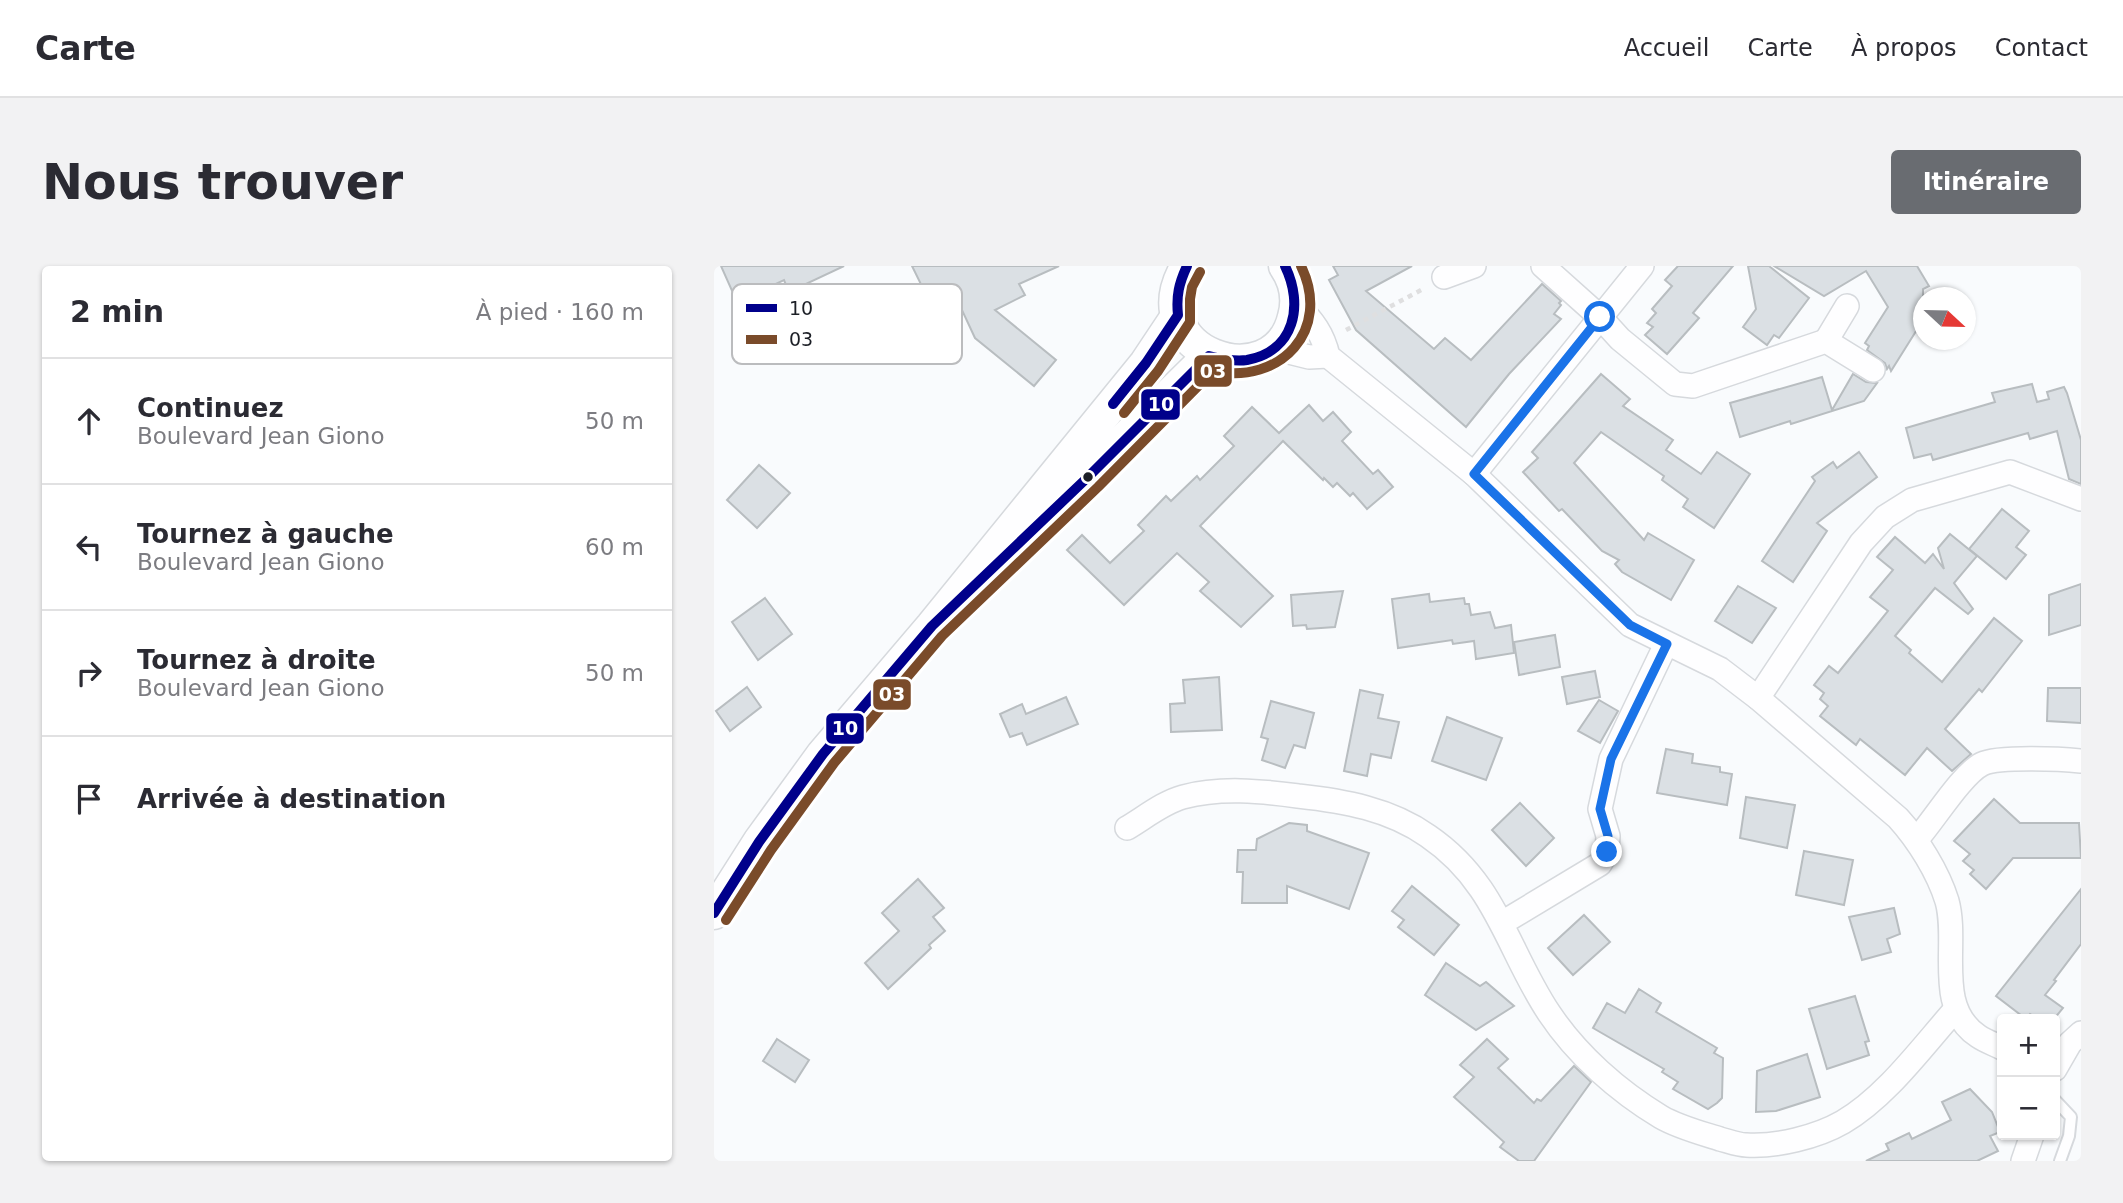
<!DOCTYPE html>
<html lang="fr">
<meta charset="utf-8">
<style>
body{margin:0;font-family:"DejaVu Sans",sans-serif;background:#f2f2f3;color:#2b2b33}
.controls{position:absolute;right:21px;bottom:21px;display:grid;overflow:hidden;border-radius:7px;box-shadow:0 2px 5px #0004}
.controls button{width:63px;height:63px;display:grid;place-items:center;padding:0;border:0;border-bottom:2px solid #e1e1e2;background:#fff;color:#2b2b33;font:35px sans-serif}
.compass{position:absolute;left:1199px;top:21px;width:63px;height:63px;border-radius:50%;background:#fff;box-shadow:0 2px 5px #0004;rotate:112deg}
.stop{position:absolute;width:21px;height:21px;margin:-16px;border:5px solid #1a73e8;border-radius:50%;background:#fff}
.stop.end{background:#1a73e8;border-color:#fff;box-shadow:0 2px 7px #0008}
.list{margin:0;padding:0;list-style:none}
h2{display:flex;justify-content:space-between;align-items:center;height:91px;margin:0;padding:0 28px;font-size:30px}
h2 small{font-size:23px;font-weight:400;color:#7c7c81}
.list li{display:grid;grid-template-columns:46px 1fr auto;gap:21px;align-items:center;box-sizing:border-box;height:126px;padding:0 28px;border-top:2px solid #e1e1e2}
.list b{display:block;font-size:26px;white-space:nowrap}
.list p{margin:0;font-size:23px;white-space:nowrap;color:#7c7c81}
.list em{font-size:23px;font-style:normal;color:#7c7c81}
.icon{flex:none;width:38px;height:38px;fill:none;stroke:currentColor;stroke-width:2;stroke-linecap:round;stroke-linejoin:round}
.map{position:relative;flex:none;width:1367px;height:895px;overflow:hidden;border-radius:7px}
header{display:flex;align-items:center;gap:42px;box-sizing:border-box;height:98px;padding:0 35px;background:#fff;border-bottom:2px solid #e1e1e2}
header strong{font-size:33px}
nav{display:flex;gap:38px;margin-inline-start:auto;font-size:24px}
.intro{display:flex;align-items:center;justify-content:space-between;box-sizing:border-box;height:168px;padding:0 42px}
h1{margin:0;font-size:49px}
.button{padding:18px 32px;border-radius:7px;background:#696c71;color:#fff;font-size:24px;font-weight:700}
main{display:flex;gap:42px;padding:0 42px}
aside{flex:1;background:#fff;border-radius:7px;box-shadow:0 2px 5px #0004}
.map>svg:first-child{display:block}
</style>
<header>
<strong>Carte</strong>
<nav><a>Accueil</a><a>Carte</a><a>À propos</a><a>Contact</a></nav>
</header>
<div class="intro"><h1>Nous trouver</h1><a class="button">Itinéraire</a></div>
<main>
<aside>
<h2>2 min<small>À pied · 160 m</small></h2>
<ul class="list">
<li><svg class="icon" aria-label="ahead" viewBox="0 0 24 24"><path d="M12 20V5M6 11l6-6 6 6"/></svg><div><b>Continuez</b><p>Boulevard Jean Giono</p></div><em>50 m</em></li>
<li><svg class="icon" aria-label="left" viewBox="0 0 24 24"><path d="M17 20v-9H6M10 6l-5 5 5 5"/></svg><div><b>Tournez à gauche</b><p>Boulevard Jean Giono</p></div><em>60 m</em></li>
<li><svg class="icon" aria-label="right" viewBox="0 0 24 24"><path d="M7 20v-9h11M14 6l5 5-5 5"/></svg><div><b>Tournez à droite</b><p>Boulevard Jean Giono</p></div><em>50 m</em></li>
<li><svg class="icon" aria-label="arrive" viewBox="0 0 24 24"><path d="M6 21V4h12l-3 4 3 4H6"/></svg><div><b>Arrivée à destination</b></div></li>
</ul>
</aside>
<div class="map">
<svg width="1367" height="895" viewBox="0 0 1367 895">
<rect width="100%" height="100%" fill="#f9fbfd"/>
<g fill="#dbe0e4" stroke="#b8bdc0" stroke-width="2">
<path d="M7,0H130L75,26L70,14L23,36Z"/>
<path d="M198,0H345L305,18L311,29L281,44L342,94L320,120L261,72L248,44L225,55Z"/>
<path d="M619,0H698L652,25L720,83L731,72L757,94L828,18L847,35L845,37L847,39L840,48L847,53L795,108L752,161L642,64L615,14L624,9Z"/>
<path d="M964,0H1019L979,47L985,52L953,88L931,69L939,61L933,57L942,47L938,43L958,20L951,14Z"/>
<path d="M1034,0H1055L1095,32L1065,72L1060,69L1053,79L1029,61L1042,43Z"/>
<path d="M1060,0H1203L1215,20L1209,23V54L1177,105L1175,100L1173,103L1171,97L1153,84L1155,80L1151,77L1174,41L1152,5L1110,30Z"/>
<path d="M887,108L916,133L909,140L959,174L952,184L987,208L1003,186L1036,208L1000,262L969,241L974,233L948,214L950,210L887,166L860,197L930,274L934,267L980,294L957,334L908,306L901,298L905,294L888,285L848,243L845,245L809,206L824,192L818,186Z"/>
<path d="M1139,108L1152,116L1163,117L1150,135L1077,158L1076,155L1026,171L1016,137L1108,111L1118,144Z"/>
<path d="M1318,118L1323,136L1335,133L1333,126L1350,121L1353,127L1367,174V218L1355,213L1343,165L1316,173L1314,167L1219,194L1217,188L1200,192L1192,162L1281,136L1278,127Z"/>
<path d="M595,139L609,155L619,146L637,166L628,175L659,208L664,204L679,221L653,243L639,227L636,230L623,217L619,221L610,212L609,214L569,175L486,260L559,330L527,361L486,325L495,316L463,287L410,339L353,284L368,269L396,297L430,265L424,259L452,230L457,235L483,210L486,214L520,180L510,170L538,141L565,167Z"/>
<path d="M1145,186L1163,211L1103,257L1113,265L1079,316L1048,295L1101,215L1098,211L1119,196L1123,202Z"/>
<path d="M45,199L76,227L43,262L13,234Z"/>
<path d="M1288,243L1315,265L1302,281L1312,289L1292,313L1255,283Z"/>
<path d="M1236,268L1263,290L1240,317L1259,343L1254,348L1221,322L1181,370L1197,384L1195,387L1228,416L1280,352L1308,375L1268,426L1265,423L1231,463L1257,488L1238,505L1213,482L1191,509L1146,473L1142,479L1106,450L1114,440L1106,433L1110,427L1100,419L1115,400L1124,407L1174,345L1156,331L1179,304L1163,291L1181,271L1211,297L1219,288L1230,303L1224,282Z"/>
<path d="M1367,318V359L1335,369V329Z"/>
<path d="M1024,320L1062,342L1038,377L1001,355Z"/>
<path d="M629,325L621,361L593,363L592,359L579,360L577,329Z"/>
<path d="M715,328L716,336L750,332L751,338H755L757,349L776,346L781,362L797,359L800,387L762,393L760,375L739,378L738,374L684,382L678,333Z"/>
<path d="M51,332L78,368L44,394L18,356Z"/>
<path d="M841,369L846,401L805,409L800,376Z"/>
<path d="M881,405L886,431L853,438L848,411Z"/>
<path d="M505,411L508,464L457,466L456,438L471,437L469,414Z"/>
<path d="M33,421L47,441L16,465L2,445Z"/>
<path d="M1334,422H1367V457L1333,455Z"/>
<path d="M646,424L669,429L664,452L685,456L677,492L657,488L653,510L630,505Z"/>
<path d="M352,431L364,458L313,479L308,467L296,471L286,448L308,438L312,448Z"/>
<path d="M885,434L904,445L886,477L864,465Z"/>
<path d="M557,435L600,447L591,482L580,479L571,502L548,494L554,473L547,471Z"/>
<path d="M733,451L788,472L772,514L718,495Z"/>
<path d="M952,483L979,488L978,497L1006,501V506L1018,508L1013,539L943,527Z"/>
<path d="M1032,531L1081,539L1073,582L1026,572Z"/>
<path d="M1280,533L1306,557H1365L1367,592H1299L1272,623L1256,608L1260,604L1249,595L1256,588L1240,575Z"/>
<path d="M806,537L840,572L812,600L778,564Z"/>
<path d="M575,557L593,559V565L655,587L635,643L573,620V637H528L529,606H523L524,584H542L543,573Z"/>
<path d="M1090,585L1139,594L1130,639L1082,629Z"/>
<path d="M204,613L230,642L219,651L231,665L215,679L217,682L174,723L151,697L185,665L168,647Z"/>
<path d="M698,620L745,659L720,689L684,661L690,654L678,645Z"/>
<path d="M1367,623V678L1340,714L1342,715L1331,729L1349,742L1340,753H1324L1316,748L1312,753L1282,730Z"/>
<path d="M1180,642L1186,668L1173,673L1177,686L1148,694L1135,651Z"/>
<path d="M870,649L896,676L859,709L834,682Z"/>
<path d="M732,697L766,720L772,716L800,740L762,764L711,729Z"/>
<path d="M925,723L947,737L942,746L1003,782L1000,787L1009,792L1008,832L1003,837L994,843L959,823L964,816L948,806L950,803L879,762L893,737L911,747Z"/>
<path d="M1141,730L1155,775L1151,776L1155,789L1113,803L1095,743Z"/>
<path d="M63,773L95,794L81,816L49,795Z"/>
<path d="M773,773L794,793L784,802L820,837L823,833L827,835L860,800L877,816L820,895H805L786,881L790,876L740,831L760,811L746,799Z"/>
<path d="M1093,788L1106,831L1062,845L1042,846L1043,805Z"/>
<path d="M1256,823L1278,846L1286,866L1276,870L1284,885L1263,895H1152L1175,884L1172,878L1195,867L1198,873L1237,854L1228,836Z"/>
</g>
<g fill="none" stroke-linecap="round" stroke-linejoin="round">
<defs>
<path id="lane" d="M1341,834L1357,851L1355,870L1346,895"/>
<g id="street">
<path d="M829,0L886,51L906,73L961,118L979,120L1112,75L1159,104"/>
<path d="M730,11L760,0"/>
<path d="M583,39C599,55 609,68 614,90L760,208L916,359L1006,403L1044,432L1184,552C1204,574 1224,606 1233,635C1245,678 1220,741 1264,770C1271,775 1280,778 1288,782"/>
<path d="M1112,75L1133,40"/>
<path d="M559,82L595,91L614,90"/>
<path d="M760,208L928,0"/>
<path d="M1044,432L1147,277L1171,251L1198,234L1296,206L1367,233"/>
<path d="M413,562C430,552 450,536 469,531C506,521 547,525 584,530C630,535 676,543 714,570C783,617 793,684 835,747C863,789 904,825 947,851C964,861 987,867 1006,873C1014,875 1024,879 1032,879C1062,881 1103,871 1129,856C1172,831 1208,781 1241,744"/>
<path d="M1203,573C1220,554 1248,508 1268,498C1284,490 1348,493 1367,495"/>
<path d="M788,657L886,598L893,586L894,570L886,543L897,493L952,378"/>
<path d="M1341,803L1356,777L1367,767"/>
<path d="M1309,895L1318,869"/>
</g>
<g id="secondary">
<path d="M473,0C421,86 560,135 580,51C585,33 582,16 571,0"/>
<path d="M315,267L495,90"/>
<path d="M0,647L45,576L109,488L218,360L432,97L464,49"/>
</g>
</defs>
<use href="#lane" stroke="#d6d9dd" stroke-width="14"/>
<use href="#street" stroke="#d6d9dd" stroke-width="26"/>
<use href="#secondary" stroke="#d6d9dd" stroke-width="35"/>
<path stroke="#dfdfe0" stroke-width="4.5" stroke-dasharray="5 5" stroke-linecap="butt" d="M632,64L711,22"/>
<use href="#lane" stroke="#fefeff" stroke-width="10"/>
<use href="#street" stroke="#fefeff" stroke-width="23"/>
<use href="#secondary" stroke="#fefeff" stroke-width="32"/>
<defs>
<g id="bus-1">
<path d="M399,138L432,97L464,49C462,30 465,17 473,0"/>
<path d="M0,647L45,576L109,488L218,360L374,211L495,90C507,93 520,96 533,94C581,85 590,39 571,0"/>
</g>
<g id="bus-2">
<path d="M410,147L444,105L476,56V33L478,21L486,6"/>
<path d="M12,654L57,584L120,497L228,370L384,221L499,105C567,119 618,64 587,0"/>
</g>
</defs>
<use href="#bus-1" stroke="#fff" stroke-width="16"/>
<use href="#bus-2" stroke="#fff" stroke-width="16"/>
<use href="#bus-1" stroke="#00008b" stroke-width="10"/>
<use href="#bus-2" stroke="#7a4b2a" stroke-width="10"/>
</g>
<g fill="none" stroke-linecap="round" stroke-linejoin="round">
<path stroke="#1a73e8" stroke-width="9" d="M886,51L760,208L916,359L953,378L897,493L886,543L894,570L893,586"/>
</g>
<circle fill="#1c1f26" stroke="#fff" stroke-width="2.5" cx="374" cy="211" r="6"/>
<rect x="18" y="18" width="230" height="80" rx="10" fill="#fff" stroke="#bbbcbe" stroke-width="2"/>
<rect x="32" y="38" width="31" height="8" fill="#00008b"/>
<rect x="32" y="69" width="31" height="9" fill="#7a4b2a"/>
<g font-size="19" fill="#1c1f26">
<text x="75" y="49">10</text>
<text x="75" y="80">03</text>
</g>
<g stroke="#fff" stroke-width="2.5">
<rect x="479" y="88" width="40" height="34" rx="7" fill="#7a4b2a"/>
<rect x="426" y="122" width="41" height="33" rx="7" fill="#00008b"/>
<rect x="158" y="412" width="40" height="33" rx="7" fill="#7a4b2a"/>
<rect x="111" y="446" width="40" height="33" rx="7" fill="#00008b"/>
</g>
<g font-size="19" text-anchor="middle" font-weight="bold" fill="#fff">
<text x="499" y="112">03</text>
<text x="447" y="145">10</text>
<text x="178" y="435">03</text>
<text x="131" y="469">10</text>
</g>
</svg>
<div class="controls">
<button>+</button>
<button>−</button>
</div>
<svg class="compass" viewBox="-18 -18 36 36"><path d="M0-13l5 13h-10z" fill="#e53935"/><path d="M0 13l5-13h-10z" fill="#7c7c81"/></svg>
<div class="stop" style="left:886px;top:51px"></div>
<div class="stop end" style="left:893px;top:586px"></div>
</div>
</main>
